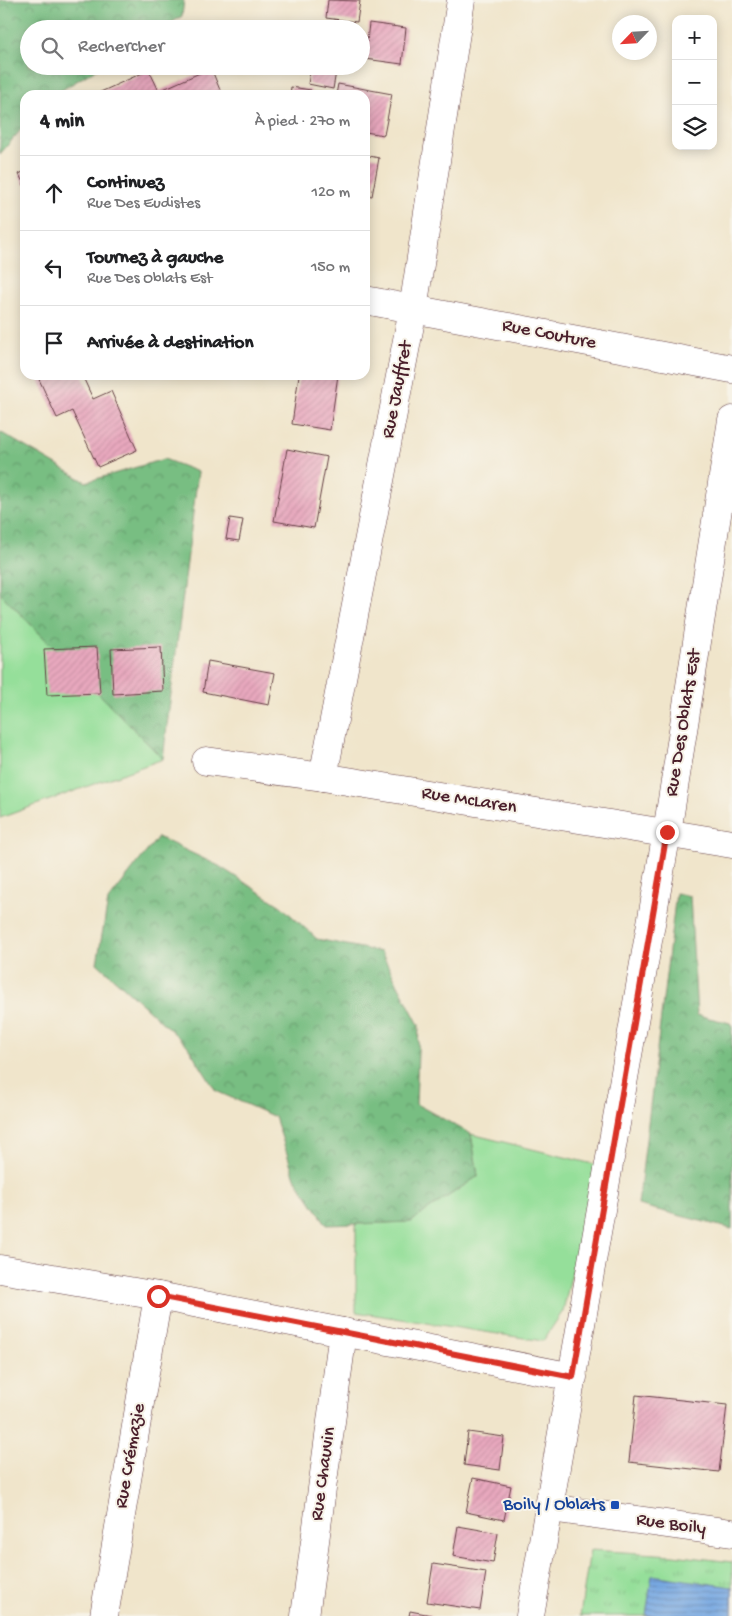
<!DOCTYPE html>
<html lang="fr">
<meta charset="utf-8">
<style>
body{margin:0;font-family:"Gochi Hand",sans-serif;background:#f2f2f2;color:#202124}
.controls{position:absolute;right:15px;top:15px;display:grid;overflow:hidden;border-radius:10px;box-shadow:0 2px 12px #0003}
.controls button{width:45px;height:45px;display:grid;place-items:center;padding:0;border:0;border-bottom:1px solid #e0e0e0;background:#fff;color:#202124;font:25px sans-serif}
.compass{position:absolute;left:612px;top:15px;width:45px;height:45px;border-radius:50%;background:#fff;box-shadow:0 2px 12px #0003;rotate:245deg}
.stop{position:absolute;width:15px;height:15px;margin:-11px;border:4px solid #d93025;border-radius:50%;background:#fff}
.stop.end{background:#d93025;border-color:#fff;box-shadow:0 1px 5px #0008}
.list{margin:0;padding:0;list-style:none}
h2{display:flex;justify-content:space-between;align-items:center;height:65px;margin:0;padding:0 20px;font-size:21px}
h2 small{font-size:16px;font-weight:400;color:#757577}
.list li{display:grid;grid-template-columns:32px 1fr auto;gap:15px;align-items:center;box-sizing:border-box;height:75px;padding:0 20px;border-top:1px solid #e0e0e0}
.list b{display:block;font-size:19px;white-space:nowrap}
.list p{margin:0;font-size:16px;white-space:nowrap;color:#757577}
.list em{font-size:16px;font-style:normal;color:#757577}
.icon{flex:none;width:28px;height:28px;fill:none;stroke:currentColor;stroke-width:2;stroke-linecap:round;stroke-linejoin:round}
.map{position:relative;flex:none;width:732px;height:1616px;overflow:hidden}
.search{position:absolute;background:#fff;box-shadow:0 2px 12px #0003;left:20px;top:20px;width:350px;height:55px;display:flex;align-items:center;gap:12px;box-sizing:border-box;padding:0 18px;border-radius:28px;color:#757577;font-size:19px}
.panel{position:absolute;background:#fff;box-shadow:0 2px 12px #0003;left:20px;top:90px;width:350px;height:290px;border-radius:15px}
.map>svg:first-child{display:block}
</style>
<div class="map">
<svg width="732" height="1616" viewBox="0 0 732 1616">
<defs>
<pattern id="forest-crowns" width="20" height="18" patternUnits="userSpaceOnUse" patternTransform="scale(1.25)"><rect width="20" height="18" fill="#78be82"/><path d="M2 6a3 3 0 1 1 6 0M12 15a3 3 0 1 1 6 0" fill="none" stroke="#649a6b"/></pattern>
<pattern id="park-tufts" width="24" height="20" patternUnits="userSpaceOnUse" patternTransform="scale(1.25)"><rect width="24" height="20" fill="#95df9a"/><path d="M3 7l-1-3M5 7V3M7 7l1-3M15 17l-1-3M17 17v-4M19 17l1-3" fill="none" stroke="#82bf85"/></pattern>
<pattern id="water-rules" width="6" height="5" patternUnits="userSpaceOnUse" patternTransform="scale(1.25)"><rect width="6" height="5" fill="#77a8e2"/><path d="M0 2.5h6" fill="none" stroke="#6488b7"/></pattern>
<pattern id="building-hatch" width="6" height="6" patternUnits="userSpaceOnUse" patternTransform="scale(1.25)"><rect width="6" height="6" fill="#e8a8be"/><path d="M-1 1l2-2M0 6l6-6M5 7l2-2" fill="none" stroke="#c890a3"/></pattern>
</defs>
<rect width="100%" height="100%" fill="#f7f3e8"/>
<filter id="ink" filterUnits="userSpaceOnUse"><feTurbulence type="fractalNoise" baseFrequency=".02" numOctaves="2"/><feDisplacementMap in="SourceGraphic" scale="10" xChannelSelector="R" yChannelSelector="G"/><feConvolveMatrix kernelMatrix="1 2 1 2 8 2 1 2 1" color-interpolation-filters="sRGB"/></filter>
<filter id="wash" filterUnits="userSpaceOnUse"><feTurbulence type="fractalNoise" baseFrequency=".0096" numOctaves="4" result="noise"/><feDisplacementMap in="SourceGraphic" scale="20" xChannelSelector="R" yChannelSelector="G"/><feGaussianBlur stdDeviation="1.12" result="paint"/><feColorMatrix in="noise" values="0 0 0 0 0 0 0 0 0 0 0 0 0 0 0 0 0 1.4 0 .05"/><feComposite in="paint" operator="in"/></filter>
<g filter="url(#wash)">
<rect width="100%" height="100%" fill="#f0e5cb"/>
<g fill="#95df9a" stroke="#707f62">
<path d="M0,593L163,759L0,818Z"/>
<path d="M471,1134L597,1165L563,1311L543,1341L356,1312V1224L410,1222L478,1176Z"/>
</g>
<g fill="url(#forest-crowns)" stroke="#616e56">
<path d="M0,0H184L182,16L162,29H29V66H101L54,95H25V125L0,154Z"/>
<path d="M0,432L86,482L164,459L198,472L163,759L0,593Z"/>
<path d="M158,837L219,866L281,906L317,939L381,952L419,1025L416,1104L471,1134L478,1176L410,1222L327,1225L295,1178L275,1117L216,1091L187,1045L97,963L108,901Z"/>
<path d="M676,893L690,896L697,1015L730,1023L732,1026V1229L638,1205Z"/>
</g>
<path fill="url(#park-tufts)" stroke="#707f62" d="M590,1550L673,1555L732,1562V1616H580Z"/>
<path fill="url(#water-rules)" stroke="#606486" d="M652,1575L732,1587V1616H646Z"/>
<g id="blocks">
<g fill="url(#building-hatch)">
<path d="M328,0L360,1L357,22L326,18Z"/>
<path d="M369,23L406,28L402,64L365,59Z"/>
<path d="M311,66H337L333,89L308,84Z"/>
<path d="M211,68L222,95H94L149,70L159,91Z"/>
<path d="M338,84L392,94L384,135L365,132V95H336Z"/>
<path d="M291,87L311,90L310,95H290Z"/>
<path d="M365,155L379,158L372,196L365,195Z"/>
<path d="M25,171V187L19,174Z"/>
<path d="M37,375H82L93,399L111,391L137,450L98,467L72,411L57,418Z"/>
<path d="M299,375H338L330,430L292,424Z"/>
<path d="M287,449L327,457L314,528L274,521Z"/>
<path d="M230,518L243,520L239,541L226,539Z"/>
<path d="M97,647L100,693L47,695L44,649Z"/>
<path d="M161,647L163,691L113,694L111,649Z"/>
<path d="M208,661L275,673L269,705L203,692Z"/>
<path d="M636,1395L727,1405L719,1472L629,1462Z"/>
<path d="M468,1432L504,1437L500,1470L464,1465Z"/>
<path d="M473,1478L511,1486L504,1520L466,1512Z"/>
<path d="M458,1526L498,1533L493,1563L453,1556Z"/>
<path d="M433,1564L486,1572L480,1610L427,1602Z"/>
<path d="M410,1611L431,1615V1616H409Z"/>
</g>
</g>
</g>
<g filter="url(#ink)">
<use href="#blocks" fill-opacity="0" stroke="#633d43" stroke-width="1"/>
<g fill="none" stroke-linecap="round" stroke-linejoin="round">
<defs>
<g id="street">
<path d="M365,300L732,369"/>
<path d="M206,761L323,777L732,844"/>
<path d="M323,777L413,309L461,0"/>
<path d="M0,1269L158,1296L573,1377"/>
<path d="M550,1508L732,1533"/>
<path d="M104,1616L158,1296"/>
<path d="M305,1616L343,1332"/>
<path d="M530,1616L667,832L732,420"/>
</g>
</defs>
<use href="#street" stroke="#633d43" stroke-width="29"/>
<use href="#street" stroke="#fff" stroke-width="28"/>
</g>
</g>
<g fill="none" stroke-linecap="round" stroke-linejoin="round" filter="url(#ink)">
<path stroke="#d93025" stroke-width="6" d="M158,1296L573,1377L667,832"/>
</g>
<rect fill="#1a4fb4" stroke="#f7f3e8" stroke-width="2" x="610" y="1500" width="10" height="10" rx="2.5"/>
<g text-anchor="middle" dominant-baseline="central" stroke-width="4" stroke-linejoin="round" paint-order="stroke">
<g font-size="19" fill="#4a1f2b" stroke="#f7f3e8">
<text transform="translate(549 335) rotate(11)">Rue Couture</text>
<text transform="translate(398 390) rotate(-79)">Rue Jauffret</text>
<text transform="translate(684 723) rotate(-81)">Rue Des Oblats Est</text>
<text transform="translate(469 801) rotate(9)">Rue McLaren</text>
<text transform="translate(131 1456) rotate(-80)">Rue Crémazie</text>
<text transform="translate(324 1474) rotate(-82)">Rue Chauvin</text>
<text transform="translate(671 1525) rotate(8)">Rue Boily</text>
</g>
<g font-size="19" fill="#164399" stroke="#f7f3e8" text-anchor="end">
<text x="605" y="1505">Boily / Oblats</text>
</g>
</g>
</svg>
<div class="controls">
<button>+</button>
<button>−</button>
<button><svg class="icon" aria-label="layers" viewBox="0 0 24 24"><path d="M12 4l9 5-9 5-9-5zM3 14l9 5 9-5"/></svg></button>
</div>
<svg class="compass" viewBox="-18 -18 36 36"><path d="M0-13l5 13h-10z" fill="#e53935"/><path d="M0 13l5-13h-10z" fill="#757577"/></svg>
<div class="stop" style="left:158px;top:1296px"></div>
<div class="stop end" style="left:667px;top:832px"></div>
<div class="search"><svg class="icon" aria-label="search" viewBox="0 0 24 24"><circle cx="10" cy="10" r="6"/><path d="M15 15l6 6"/></svg>Rechercher</div>
<section class="panel">
<h2>4 min<small>À pied · 270 m</small></h2>
<ul class="list">
<li><svg class="icon" aria-label="ahead" viewBox="0 0 24 24"><path d="M12 20V5M6 11l6-6 6 6"/></svg><div><b>Continuez</b><p>Rue Des Eudistes</p></div><em>120 m</em></li>
<li><svg class="icon" aria-label="left" viewBox="0 0 24 24"><path d="M17 20v-9H6M10 6l-5 5 5 5"/></svg><div><b>Tournez à gauche</b><p>Rue Des Oblats Est</p></div><em>150 m</em></li>
<li><svg class="icon" aria-label="arrive" viewBox="0 0 24 24"><path d="M6 21V4h12l-3 4 3 4H6"/></svg><div><b>Arrivée à destination</b></div></li>
</ul>
</section>
</div>
